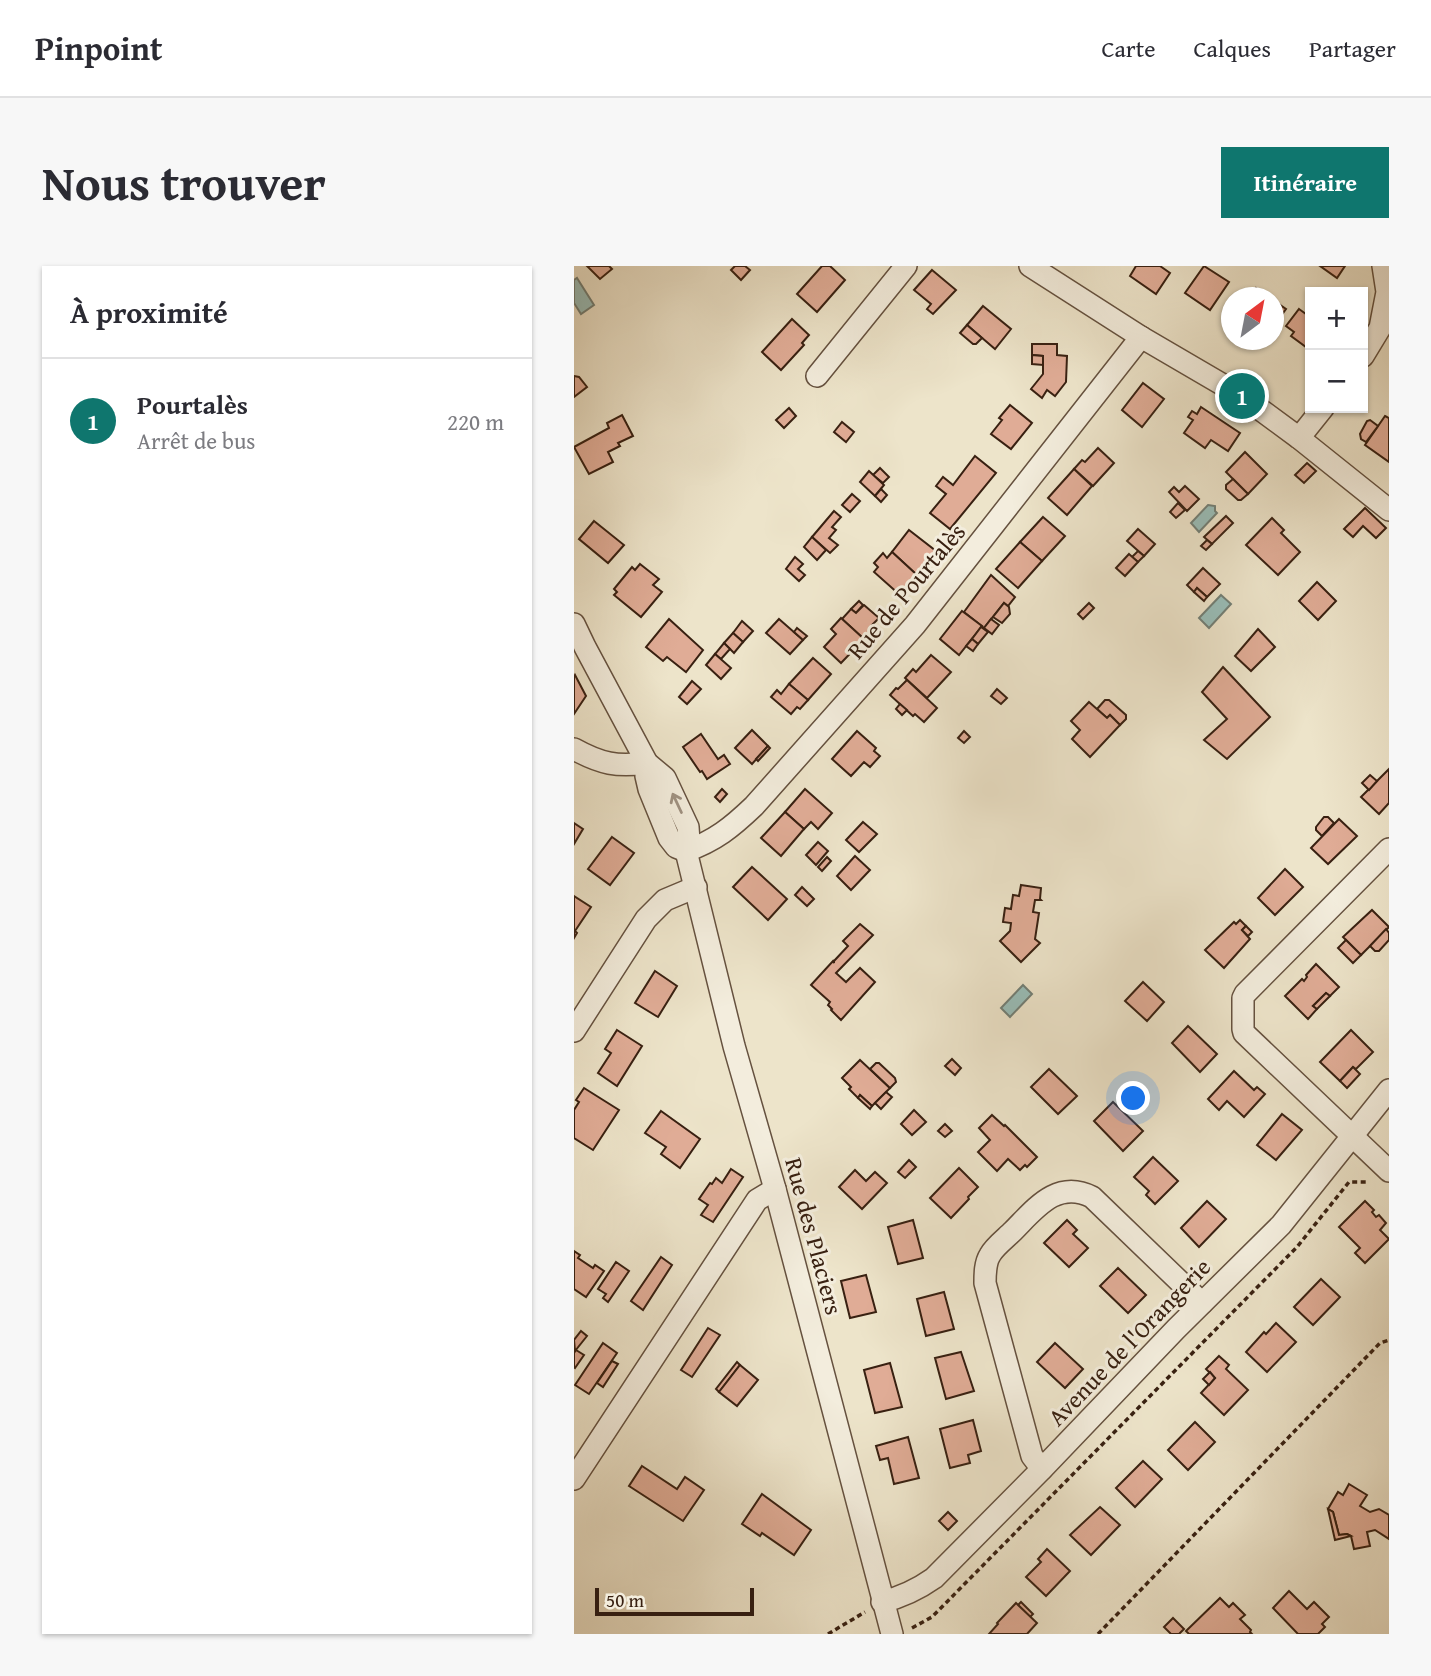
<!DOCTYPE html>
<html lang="fr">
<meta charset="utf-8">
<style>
body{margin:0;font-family:"Gentium Book Plus",serif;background:#f7f7f7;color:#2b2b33}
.controls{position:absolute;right:21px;top:21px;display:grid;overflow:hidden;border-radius:0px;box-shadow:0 2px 5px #0004}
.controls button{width:63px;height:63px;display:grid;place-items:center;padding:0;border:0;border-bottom:2px solid #e1e1e2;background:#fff;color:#2b2b33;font:35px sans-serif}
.compass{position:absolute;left:647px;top:21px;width:63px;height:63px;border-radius:50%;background:#fff;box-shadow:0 2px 5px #0004;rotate:32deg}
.scale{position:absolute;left:21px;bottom:18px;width:159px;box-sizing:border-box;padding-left:7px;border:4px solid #382011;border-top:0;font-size:19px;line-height:24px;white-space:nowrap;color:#382011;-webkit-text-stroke:5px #f3eddd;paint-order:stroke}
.you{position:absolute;left:560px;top:833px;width:24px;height:24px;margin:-18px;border:5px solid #fff;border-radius:50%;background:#1a73e8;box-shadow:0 0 0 10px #1a73e833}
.badge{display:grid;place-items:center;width:46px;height:46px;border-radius:50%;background:#0f766e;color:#fff;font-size:23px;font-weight:700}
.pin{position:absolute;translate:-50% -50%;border:4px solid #fff;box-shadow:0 2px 7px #0006}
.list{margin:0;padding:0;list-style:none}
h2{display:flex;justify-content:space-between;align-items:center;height:91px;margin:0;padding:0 28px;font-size:30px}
h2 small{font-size:23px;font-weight:400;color:#7c7c81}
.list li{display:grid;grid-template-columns:46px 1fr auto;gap:21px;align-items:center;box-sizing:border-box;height:126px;padding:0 28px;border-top:2px solid #e1e1e2}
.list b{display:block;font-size:26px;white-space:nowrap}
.list p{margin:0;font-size:23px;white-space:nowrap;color:#7c7c81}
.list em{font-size:23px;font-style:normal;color:#7c7c81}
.map{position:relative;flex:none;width:815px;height:1368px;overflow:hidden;border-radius:0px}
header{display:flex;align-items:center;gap:42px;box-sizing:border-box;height:98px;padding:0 35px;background:#fff;border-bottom:2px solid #e1e1e2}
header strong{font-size:33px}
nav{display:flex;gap:38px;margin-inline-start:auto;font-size:24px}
.intro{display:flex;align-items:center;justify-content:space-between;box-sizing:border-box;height:168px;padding:0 42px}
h1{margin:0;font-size:49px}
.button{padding:18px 32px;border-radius:0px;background:#0f766e;color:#fff;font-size:24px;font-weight:700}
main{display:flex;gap:42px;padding:0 42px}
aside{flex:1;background:#fff;border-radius:0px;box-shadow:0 2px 5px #0004}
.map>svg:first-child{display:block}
</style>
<header>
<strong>Pinpoint</strong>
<nav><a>Carte</a><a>Calques</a><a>Partager</a></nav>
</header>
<div class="intro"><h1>Nous trouver</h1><a class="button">Itinéraire</a></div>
<main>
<aside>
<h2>À proximité<small></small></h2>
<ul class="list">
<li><span class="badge">1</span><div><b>Pourtalès</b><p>Arrêt de bus</p></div><em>220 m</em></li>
</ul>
</aside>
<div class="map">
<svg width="815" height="1368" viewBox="0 0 815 1368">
<rect width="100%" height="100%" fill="#ede4ca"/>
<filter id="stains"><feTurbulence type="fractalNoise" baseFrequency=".00286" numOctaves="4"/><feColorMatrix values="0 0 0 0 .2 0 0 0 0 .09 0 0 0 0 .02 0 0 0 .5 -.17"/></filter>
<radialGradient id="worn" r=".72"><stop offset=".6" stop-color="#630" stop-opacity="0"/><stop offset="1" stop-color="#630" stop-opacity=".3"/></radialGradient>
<g fill="#99beb9" stroke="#727f76" stroke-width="2">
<path d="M3,12L20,39L7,48L0,37V14Z"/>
<path d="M634,239L641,240V245L643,247L625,266L617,257Z"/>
<path d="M647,329L657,338L635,362L625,352Z"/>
<path d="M449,719L458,728L436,751L427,742Z"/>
</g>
<g fill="#e0ac96" stroke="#382011" stroke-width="2">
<path d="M13,0H35L38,3L26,13Z"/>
<path d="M161,0H171L176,4L167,14L157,4Z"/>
<path d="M248,0H256L271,14L243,46L223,28Z"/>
<path d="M562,0H586L596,7L582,28L556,10Z"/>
<path d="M630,0L655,16L636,44L611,27Z"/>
<path d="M746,0H771L763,12Z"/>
<path d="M358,4L382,24L359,48L353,43L357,38L340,24Z"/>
<path d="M682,22L696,32H675Z"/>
<path d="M699,34L712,43L699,61Z"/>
<path d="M409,40L437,63L421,83L393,59Z"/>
<path d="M725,43L736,51V84L717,70L720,66L712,60Z"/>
<path d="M218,53L235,69L228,77L230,79L207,104L188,86Z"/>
<path d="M393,59L408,72L402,78H399L386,67Z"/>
<path d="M458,78H483V89L493,90L492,116L481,130L473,124L468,132L457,123L469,108V90L458,89Z"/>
<path d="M458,89L469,90V99L458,98Z"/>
<path d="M0,110L5,111L13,121L0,131Z"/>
<path d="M569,117L590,133L568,161L548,144Z"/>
<path d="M436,139L458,157L437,183L417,168L428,154L425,152Z"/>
<path d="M627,141L666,167L654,185L637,174L631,182L610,167L619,154L614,151L618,145L623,148Z"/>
<path d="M215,142L222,150L210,162L202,154Z"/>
<path d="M48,149L59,170L44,177L46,180L34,186L39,196L15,208L0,181L35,162L33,157Z"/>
<path d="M811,150L815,152V196L791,179Z"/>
<path d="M796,154L804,160L792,176L787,173L786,168L793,155Z"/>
<path d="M268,156L280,166L272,176L260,166Z"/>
<path d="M524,182L540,197L519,220L500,203L508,194L511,196Z"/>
<path d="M671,186L693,208L674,228L652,206Z"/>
<path d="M401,190L422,207L376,263L356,247L372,228L362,220L369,211L379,219Z"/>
<path d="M733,197L742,205L730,217L721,209Z"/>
<path d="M306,202L315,211L309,217L299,209Z"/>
<path d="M500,203L518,220L493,249L474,232Z"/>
<path d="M295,205L310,219L301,230L286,216Z"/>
<path d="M659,213L674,228L667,234H664L652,223V219Z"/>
<path d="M611,220L625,233L613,245L595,226L600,221L605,226Z"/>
<path d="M307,223L313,229L307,236L301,230Z"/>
<path d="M278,228L286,235L276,246L268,239Z"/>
<path d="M604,237L611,244L602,252L596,246Z"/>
<path d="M791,242L812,262L802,272L789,260L779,271L770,263Z"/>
<path d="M260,245L267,251L258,261L262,264L255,272L264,279L256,287L238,271Z"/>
<path d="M652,250L659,257L638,278L630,271Z"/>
<path d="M469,251L491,270L468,295L446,276Z"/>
<path d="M698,252L710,264L707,267L726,286L704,309L672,279Z"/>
<path d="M20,255L50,279L34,297L5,273Z"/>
<path d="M564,263L581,278L570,290L553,275Z"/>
<path d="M335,264L362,285L343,309L318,286Z"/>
<path d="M238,271L252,284L243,294L230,281Z"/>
<path d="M633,274L638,278L632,284L627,280Z"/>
<path d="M446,276L468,295L444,322L422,303Z"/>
<path d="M564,285L570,290L564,296L558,291Z"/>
<path d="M318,286L343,309L326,329L300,306L304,301L300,297L309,287L313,292Z"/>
<path d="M555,288L564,296L551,310L542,302Z"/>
<path d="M221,291L229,298L224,303L231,309L225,315L212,303Z"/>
<path d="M66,298L85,313L79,319L88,326L67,351L40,329L43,326L40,323L58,301L61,304Z"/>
<path d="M629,302L646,318L633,331L623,322L620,326L613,319Z"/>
<path d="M417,309L441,331L434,340L430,337L410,362L390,346Z"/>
<path d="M743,316L762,335L744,354L725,335Z"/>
<path d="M623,322L633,331L630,335L620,326Z"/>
<path d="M285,335L289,339L282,347L277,343Z"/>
<path d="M430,337L435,341L436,348L428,357L419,351Z"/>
<path d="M515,337L520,342L509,353L504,348Z"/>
<path d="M290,339L305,352L296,361L298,363L290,373L268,353L277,343L282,347Z"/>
<path d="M388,345L408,360L385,389L366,373Z"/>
<path d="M267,352L290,373L267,397L250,381L262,368L257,363Z"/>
<path d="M95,353L129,384L112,406L93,391L89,395L72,381Z"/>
<path d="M205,353L229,374L216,388L192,367Z"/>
<path d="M417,353L425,359L418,368L410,362Z"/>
<path d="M168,355L179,365L169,376L159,367Z"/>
<path d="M407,361L414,366L404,378L398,373Z"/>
<path d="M223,362L233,370L229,374L220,366Z"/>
<path d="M684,363L701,381L677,405L661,390Z"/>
<path d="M159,367L169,376L160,387L150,377Z"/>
<path d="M398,373L404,378L399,385L392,380Z"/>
<path d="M150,377L156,383L147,393L141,388Z"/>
<path d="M141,388L157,402L147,413L132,399Z"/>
<path d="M357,389L377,406L353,432L331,412L339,403L342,406Z"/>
<path d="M239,392L257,408L234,434L215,418Z"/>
<path d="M649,401L696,451L653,493L630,474L653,453L628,426Z"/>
<path d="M1,409L12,430L0,448V411Z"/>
<path d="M333,414L363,442L350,456L341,448L339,450L316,429L322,422L324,423Z"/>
<path d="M118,415L127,423L113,438L105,431Z"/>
<path d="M215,418L234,434L226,443L223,441L217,448L197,431L203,424L207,428Z"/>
<path d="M423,423L433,432L427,438L417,430Z"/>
<path d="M531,434H535L552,449V453L546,459L536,449L533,452L523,443Z"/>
<path d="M515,436L533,452L536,449L546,459L516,491L498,473L506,464L497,455Z"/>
<path d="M326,438L333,444L328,449L322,443Z"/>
<path d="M178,464L194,480L178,498L161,482Z"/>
<path d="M283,465L302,482L300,485L306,490L296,501L290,496L277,510L258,493Z"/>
<path d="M390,465L396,471L390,477L384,472Z"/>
<path d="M127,468L144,493L150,489L156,498L133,513L128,505L126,506L109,481Z"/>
<path d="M194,480L196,482L184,495L182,493Z"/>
<path d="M815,503V537L805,548L787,531Z"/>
<path d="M796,509L803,515L795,524L788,517Z"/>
<path d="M148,523L153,528L146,536L141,531Z"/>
<path d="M231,523L258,547L244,563L237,556L230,563L211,546Z"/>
<path d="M211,546L230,563L207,590L187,572Z"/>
<path d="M750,551H754L760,557L748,570L742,564V561Z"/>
<path d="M765,553L783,570L754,598L737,582Z"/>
<path d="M289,556L303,568L285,586L272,574Z"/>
<path d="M0,557L9,563L0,578Z"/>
<path d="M38,571L60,587L36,619L14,603Z"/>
<path d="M244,576L254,585L242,599L232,589Z"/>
<path d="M281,590L296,604L277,624L263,610Z"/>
<path d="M253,591L257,595L248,605L244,601Z"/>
<path d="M178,601L213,633L194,654L159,621Z"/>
<path d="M711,603L729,621L701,649L684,632Z"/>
<path d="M447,619L467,622L466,633L467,634H461L459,646L465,647L461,673L466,677L447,696L426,675L436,665L437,657L429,656L431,642L437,643L439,629L445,630Z"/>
<path d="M228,621L240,633L233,640L221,629Z"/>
<path d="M0,630L17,641L1,665L3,667L0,672Z"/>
<path d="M798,644L815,661L787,689L769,671Z"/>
<path d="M666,654L672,660L668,664L676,673L650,702L631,684L660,656L662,658Z"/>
<path d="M286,658L299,669L262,707L272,716L286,702L301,716L267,754L257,744L258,743L254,739L256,736L237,719L259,695L260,697V695L274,680L269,675Z"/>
<path d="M672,660L678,666L674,670L668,664Z"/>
<path d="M812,663L815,667V674L805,685H801L796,680Z"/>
<path d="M772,674L787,689L779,697L764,682Z"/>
<path d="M742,698L765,721L756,730L752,727L739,740L743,743L734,753L711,730L728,713L730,715L733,711L732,709Z"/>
<path d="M81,705L103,720L84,751L61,737Z"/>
<path d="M569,716L590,736L573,755L551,735Z"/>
<path d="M752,727L756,730L743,743L739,740Z"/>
<path d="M614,760L643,788L626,806L598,777Z"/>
<path d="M43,764L68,780L43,820L24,807L37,787L31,783Z"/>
<path d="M777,764L799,786L782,803L779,801L766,815L746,796Z"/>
<path d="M378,793L387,802L381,809L371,800Z"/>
<path d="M286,794L316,822L298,840L286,829L284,832L275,823L277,821L268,812Z"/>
<path d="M302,797H305L321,812L322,816L316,822L296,803Z"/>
<path d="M779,801L786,808L773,822L766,815Z"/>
<path d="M475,803L503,830L484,848L457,821Z"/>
<path d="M660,805L680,824L683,821L691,828L670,851L653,835L645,844L634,833Z"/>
<path d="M10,822L45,844L19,884L0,872V844L5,836L2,834Z"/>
<path d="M312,826L318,831L307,843L301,837Z"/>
<path d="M286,829L298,840L296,843L284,832Z"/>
<path d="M539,836L569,865L549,885L520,855Z"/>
<path d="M340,844L352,856L338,869L327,858Z"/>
<path d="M87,845L126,873L106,902L87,888L92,881L71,867Z"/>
<path d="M708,848L728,864L702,894L683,879Z"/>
<path d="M418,849L430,860L431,859L463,891L453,901L451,899L446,904L434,893L423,905L404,886L416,874L405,862Z"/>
<path d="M371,858L378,865L371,871L364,865Z"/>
<path d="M579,891L604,915L581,938L572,929L575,925L560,911Z"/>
<path d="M335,894L342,901L331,912L324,906Z"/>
<path d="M385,902L404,921L394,931L395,933L377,952L356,932Z"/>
<path d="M157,903L169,911L139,956L127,949L134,939L125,933L136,917L138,918L142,912L148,917Z"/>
<path d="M281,904L292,915L301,906L313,917L288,943L265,921Z"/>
<path d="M633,935L652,953L625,981L607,962Z"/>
<path d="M791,935L800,944L798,946L802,951L805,949L812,957L806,964L815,973L791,997L781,987L786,982L765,961Z"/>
<path d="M339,954L349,992L324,998L314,961Z"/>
<path d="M493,954L503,964L499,968L514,982L495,1001L470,977Z"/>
<path d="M0,985L6,989L4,992L19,1002L21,999L30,1005L12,1031L0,1023Z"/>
<path d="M87,991L98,999L69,1044L57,1035Z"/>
<path d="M42,996L55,1005L34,1036L29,1032L32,1028L24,1023Z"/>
<path d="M544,1002L572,1029L554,1047L526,1020Z"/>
<path d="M292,1009L302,1046L276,1052L267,1015Z"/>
<path d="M747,1013L766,1031L739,1059L720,1041Z"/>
<path d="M370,1026L380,1063L352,1070L343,1033Z"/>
<path d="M702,1057L722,1076L693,1106L672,1086L690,1066L692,1068Z"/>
<path d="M134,1062L146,1069L118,1111L107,1104Z"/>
<path d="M7,1065L13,1070L1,1085L0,1074Z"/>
<path d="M29,1077L43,1087L15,1128L1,1119Z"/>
<path d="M481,1077L509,1103L491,1122L463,1096Z"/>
<path d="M2,1084L10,1089L1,1102L0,1101V1087Z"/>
<path d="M387,1086L400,1125L372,1133L361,1092Z"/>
<path d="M645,1090L655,1099L652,1103L674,1124L650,1149L627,1127L641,1112L632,1103Z"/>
<path d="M38,1095L44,1098L29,1121L23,1117Z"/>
<path d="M163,1096L166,1099L145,1126L142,1123Z"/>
<path d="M316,1097L328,1141L301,1147L290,1104Z"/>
<path d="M166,1099L184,1114L163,1140L145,1126Z"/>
<path d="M636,1106L641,1112L635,1119L629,1113Z"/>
<path d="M399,1154L407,1185L394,1189L396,1197L376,1202L366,1163Z"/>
<path d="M621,1156L641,1176L614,1204L594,1184Z"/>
<path d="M334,1171L345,1212L320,1218L314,1192L306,1194L302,1180Z"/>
<path d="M569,1195L588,1213L561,1241L542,1222Z"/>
<path d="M68,1200L103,1223L111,1211L130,1224L109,1255L55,1220Z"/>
<path d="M775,1218L793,1229L786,1240L796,1246L805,1243L815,1249V1273L801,1264L793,1266L796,1280L780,1283L777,1270L773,1268L765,1269L759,1246L754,1243L764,1226L769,1229Z"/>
<path d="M188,1228L237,1264L220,1289L188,1267L186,1270L168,1258Z"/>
<path d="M526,1241L546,1259L517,1289L496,1269Z"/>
<path d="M754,1243L759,1246L765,1269L773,1268L777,1270L761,1274Z"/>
<path d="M374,1246L383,1255L374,1264L365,1255Z"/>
<path d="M473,1283L496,1305L472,1330L452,1311L467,1296L464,1293Z"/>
<path d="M715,1325L733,1343L740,1336L755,1351L748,1358L751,1361L744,1368H724L699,1342Z"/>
<path d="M646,1332L655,1341L659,1337L671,1349L666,1353L677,1364L676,1366L678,1368H615L612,1365Z"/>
<path d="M447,1336L459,1348L456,1351L444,1339Z"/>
<path d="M442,1337L463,1357L453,1368H415L424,1358L423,1357Z"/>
<path d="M599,1352L610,1363L605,1368H597L590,1361Z"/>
</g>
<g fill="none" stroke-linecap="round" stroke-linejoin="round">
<defs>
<g id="minor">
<path d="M456,0L567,71L668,130L725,172L815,244"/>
<path d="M789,90L806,62L813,26L809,0"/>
<path d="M243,110L332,0"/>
<path d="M725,172L749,142"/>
<path d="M0,358L11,381L73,497L91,512L114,561L115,575L112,585L160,780L201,923L318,1368"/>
<path d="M0,483C27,498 43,501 73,497"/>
<path d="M73,497L72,510L75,523L95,572L102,581L112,585"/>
<path d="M815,583L671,728L669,732V763L670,767L815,905"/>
<path d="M112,585C141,575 158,561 180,540L341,359L567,71"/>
<path d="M0,765L72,653L91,634L122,621"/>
<path d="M468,1203L458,1190L411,1017C411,1008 411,997 416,989C420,981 432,972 439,965C461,943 483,913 518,931L628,1037"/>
<path d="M0,1213L183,934L201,923"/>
<path d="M308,1336C328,1331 343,1324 360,1312L468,1203L602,1063L707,959L815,824"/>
</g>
</defs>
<use href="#minor" stroke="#65513f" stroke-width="24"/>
<g stroke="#382011" stroke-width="3.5" stroke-dasharray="5 3.5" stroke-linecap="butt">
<path d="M338,1362L358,1351L723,981L775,916H795"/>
<path d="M254,1368L291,1346"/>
<path d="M524,1368L806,1077L815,1074"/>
</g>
<use href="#minor" stroke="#f3eddd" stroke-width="21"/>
</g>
<defs><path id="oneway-shaft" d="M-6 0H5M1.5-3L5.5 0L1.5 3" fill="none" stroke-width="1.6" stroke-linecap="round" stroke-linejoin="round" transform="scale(1.75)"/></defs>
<use stroke="#9f9181" href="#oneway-shaft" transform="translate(103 537) rotate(-115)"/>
<g text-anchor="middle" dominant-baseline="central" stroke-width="6" stroke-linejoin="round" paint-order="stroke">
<g font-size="24" fill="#382011" stroke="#f3eddd">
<text transform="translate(332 325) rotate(-50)">Rue de Pourtalès</text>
<text transform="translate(240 970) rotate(75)">Rue des Placiers</text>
<text transform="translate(555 1076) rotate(-46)">Avenue de l'Orangerie</text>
</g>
</g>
<rect width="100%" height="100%" filter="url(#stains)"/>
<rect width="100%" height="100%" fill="url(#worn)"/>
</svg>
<div class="controls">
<button>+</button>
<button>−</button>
</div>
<svg class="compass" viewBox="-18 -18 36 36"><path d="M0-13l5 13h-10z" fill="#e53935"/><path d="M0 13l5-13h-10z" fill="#7c7c81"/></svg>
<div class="scale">50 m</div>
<div class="you"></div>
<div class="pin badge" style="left:668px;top:130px">1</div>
</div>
</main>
